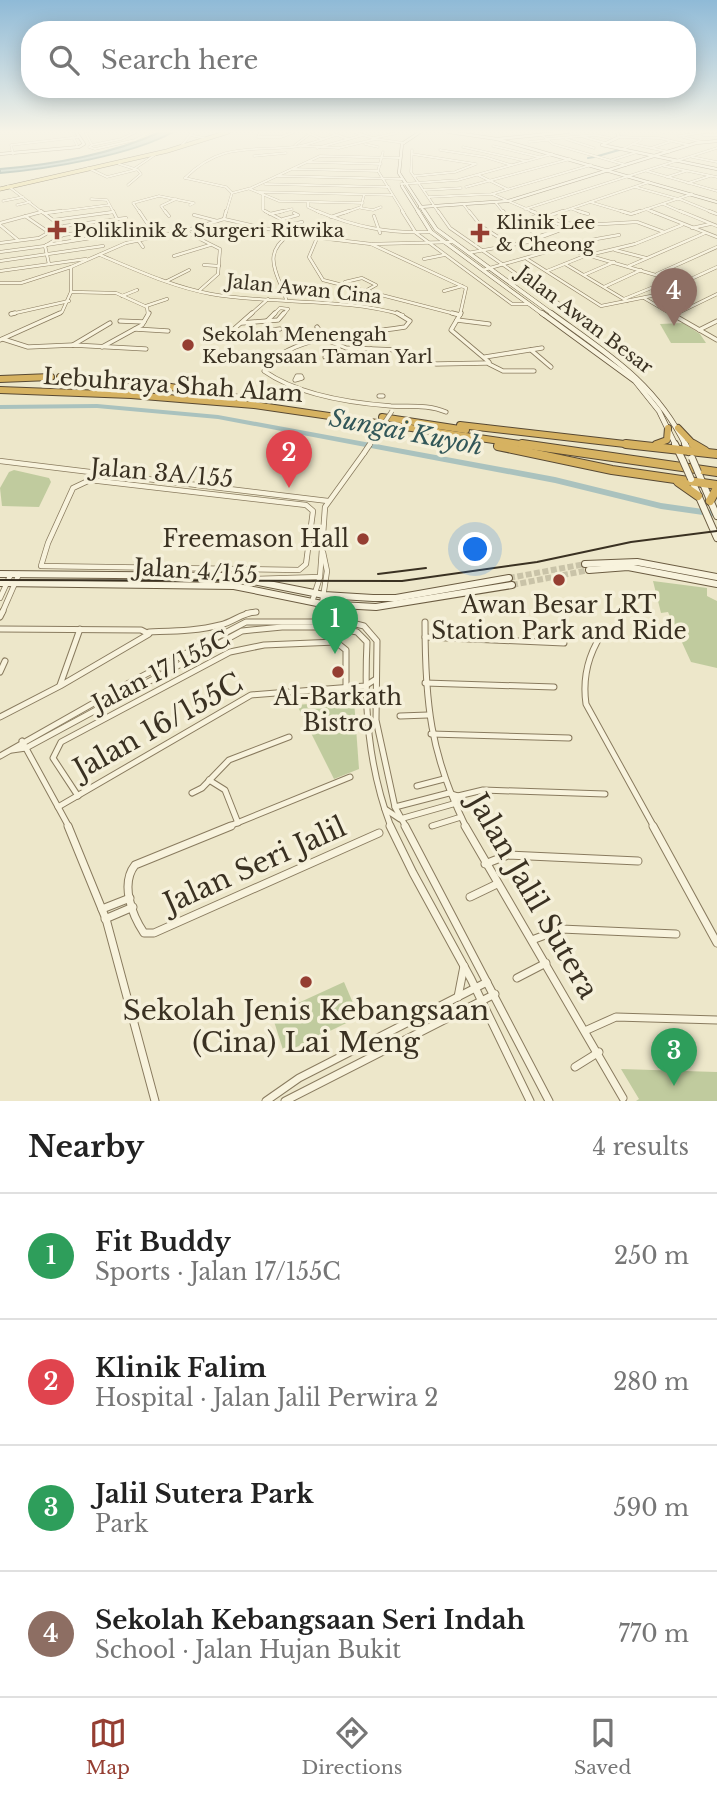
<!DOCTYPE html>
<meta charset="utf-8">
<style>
body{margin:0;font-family:"Libre Baskerville",serif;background:#f6f6f6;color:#222}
.you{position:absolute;left:476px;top:550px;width:24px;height:24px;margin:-18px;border:5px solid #fff;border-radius:50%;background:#1a73e8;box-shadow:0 0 0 10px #1a73e833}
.badge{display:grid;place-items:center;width:46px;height:46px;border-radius:50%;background:#953e32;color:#fff;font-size:23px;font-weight:700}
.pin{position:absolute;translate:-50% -58px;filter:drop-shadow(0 2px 4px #0008)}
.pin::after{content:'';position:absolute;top:37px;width:24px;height:21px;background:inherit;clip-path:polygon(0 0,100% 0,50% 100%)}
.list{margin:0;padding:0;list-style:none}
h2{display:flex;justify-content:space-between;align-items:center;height:91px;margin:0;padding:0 28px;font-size:30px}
h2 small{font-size:23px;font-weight:400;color:#767676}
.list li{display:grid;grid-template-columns:46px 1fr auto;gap:21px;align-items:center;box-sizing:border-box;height:126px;padding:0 28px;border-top:2px solid #e0e0e0}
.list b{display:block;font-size:26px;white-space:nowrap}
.list p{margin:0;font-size:23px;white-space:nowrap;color:#767676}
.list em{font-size:23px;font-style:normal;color:#767676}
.icon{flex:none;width:38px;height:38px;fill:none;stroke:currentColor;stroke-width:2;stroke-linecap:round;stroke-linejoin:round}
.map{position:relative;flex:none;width:717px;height:1101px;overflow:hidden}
.search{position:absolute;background:#fff;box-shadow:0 4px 18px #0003;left:21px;right:21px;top:21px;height:77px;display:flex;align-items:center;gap:18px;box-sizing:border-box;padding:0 24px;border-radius:28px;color:#767676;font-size:26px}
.sheet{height:595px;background:#fff}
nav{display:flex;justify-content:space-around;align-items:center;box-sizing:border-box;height:98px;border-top:2px solid #e0e0e0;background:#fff;font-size:19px;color:#767676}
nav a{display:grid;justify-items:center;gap:4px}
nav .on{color:#953e32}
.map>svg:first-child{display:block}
</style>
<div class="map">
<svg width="717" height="1101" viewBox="0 0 717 1101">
<rect width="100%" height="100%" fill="#ede7ca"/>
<g fill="#c0cb9e">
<path d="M683,323L700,334L706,343H671L660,324Z"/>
<path d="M14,470L49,478L51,482L39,507L2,506L0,488L9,472Z"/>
<path d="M653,581L707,588V596L717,601V668L691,662L668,612L661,613Z"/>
<path d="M354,700L359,769L334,779L297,705Z"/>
<path d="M344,982L359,1017L284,1053L272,1015Z"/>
<path d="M621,1069L717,1072V1101H636L639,1099Z"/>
</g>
<path fill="#aac2be" stroke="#71908c" stroke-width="2" d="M160,132H173C132,155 48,169 0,173V169C51,165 113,154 160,132Z"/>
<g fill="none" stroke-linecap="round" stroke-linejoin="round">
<g stroke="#71908c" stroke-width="2">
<path d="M598,156L619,150"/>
<path d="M588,158L594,157"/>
</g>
<path fill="#aac2be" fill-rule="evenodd" d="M97,404L218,415L555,477L661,503L717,511V517L661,509L555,483L218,419L97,408L0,409V405Z"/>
<g stroke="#c9c3a8" stroke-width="6" stroke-dasharray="6 2.5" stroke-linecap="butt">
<path d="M509,578L585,564"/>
<path d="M512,585L589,570"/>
</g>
<defs>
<g id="street-far5">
<path d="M85,132L92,145L89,147L95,149L135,140L150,132"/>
<path d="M260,132L258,137H281L294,132"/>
<path d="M306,132L322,139"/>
<path d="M329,132L348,139"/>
<path d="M354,132L376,139L404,143"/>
<path d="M663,132L666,133"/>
<path d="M190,135L204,138"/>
<path d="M542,135L553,144L626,165"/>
<path d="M703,135H717"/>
<path d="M679,136L706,132"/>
<path d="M73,137L77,145"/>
<path d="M584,137L605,143"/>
<path d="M619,137L659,138L689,145"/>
<path d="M683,137L702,142"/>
<path d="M373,138L397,133"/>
<path d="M547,139L595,135L610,138"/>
<path d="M566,139L594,148"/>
<path d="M529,142L547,140"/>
<path d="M365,144L378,147"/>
<path d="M633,144L669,152"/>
<path d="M92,145L121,139L136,132"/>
<path d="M182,145L193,132"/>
<path d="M295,145L310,134"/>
<path d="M302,146L339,148L376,139"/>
<path d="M493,146L539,157"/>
<path d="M463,147L526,161"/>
<path d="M317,148L363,135"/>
<path d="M651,148L669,142"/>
<path d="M623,149L641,140L640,138"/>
<path d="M412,150L411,172L439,213"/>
<path d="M440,150L485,157L511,165"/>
<path d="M383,152L378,171L404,213"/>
<path d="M13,154L11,145L79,137"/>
<path d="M412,154L476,164L455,172L415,176"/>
<path d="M254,156L286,153"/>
<path d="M692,157L717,162"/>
<path d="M612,160L637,152"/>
<path d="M308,162L381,164"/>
<path d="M119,164L138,170L141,174L128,185"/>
<path d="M664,166L717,177"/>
<path d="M88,168L107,177L135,170"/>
<path d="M134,169L156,154"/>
<path d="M293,169L378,171"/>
<path d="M647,171L717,191"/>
<path d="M478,175L507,189"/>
<path d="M278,176L402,179"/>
<path d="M667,177L686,171"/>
<path d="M185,178C220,143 249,151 293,147C307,146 322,139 336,135"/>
<path d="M185,178L226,187L232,193L226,213"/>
<path d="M688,183L710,176"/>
<path d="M265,184L389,187"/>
<path d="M401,184L458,180L552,154"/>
<path d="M8,186L43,213"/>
<path d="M466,187L570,159"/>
<path d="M635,187L682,200L714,213"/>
<path d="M250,189L279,201L363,203"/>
<path d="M424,190L461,188"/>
<path d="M259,192L392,195"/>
<path d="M232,193L251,188L320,156L400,158"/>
<path d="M263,194V210L268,213"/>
<path d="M492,194L536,213"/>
<path d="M429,197L492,194L591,165"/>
<path d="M91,199L107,200L114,213"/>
<path d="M3,201L23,197"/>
<path d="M308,202V207L321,213"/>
<path d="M590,202L627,213"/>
<path d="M496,203L504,213"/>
<path d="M663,204L684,213"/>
<path d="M17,205L30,202"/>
<path d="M464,205L470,213"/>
<path d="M361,208L373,210L381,207"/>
<path d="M525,209L717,148"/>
<path d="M572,209L584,213"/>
<path d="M646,209L655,213"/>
<path d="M38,213L41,212"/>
<path d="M47,213L109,205"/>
<path d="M108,213L113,212"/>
<path d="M140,213L133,203L159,196L194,203L190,205"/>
<path d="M166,213L161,206L176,199"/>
<path d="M276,213L292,209"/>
<path d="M344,213L361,207L364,195"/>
<path d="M558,213L649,182"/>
<path d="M635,213L692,194"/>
</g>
<g id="street-far4">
<path d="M41,211L66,230L63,235L45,246L49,264"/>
<path d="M113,211L117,219"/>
<path d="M165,211L169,216"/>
<path d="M265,211L288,223L287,227L280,231"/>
<path d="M317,211C355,227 390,234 431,232"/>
<path d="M402,211L416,233L512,304H529"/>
<path d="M438,211L450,228L564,307"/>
<path d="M469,211L481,226L509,244"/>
<path d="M503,211L516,226"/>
<path d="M531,211L565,223L585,225L637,222L664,232"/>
<path d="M578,211L588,214"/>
<path d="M621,211L631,214L640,211"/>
<path d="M651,211L717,237"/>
<path d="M680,211L717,226"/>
<path d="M709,211L717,214"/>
<path d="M45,213L61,211"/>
<path d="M270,214L283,211"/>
<path d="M194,215L217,221"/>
<path d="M374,216L380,233"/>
<path d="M536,216L566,227L540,236L517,223Z"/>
<path d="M331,217L349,211"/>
<path d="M545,217L563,211"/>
<path d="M224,219L226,211"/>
<path d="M283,219L298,215L294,213"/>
<path d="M54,220L113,212"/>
<path d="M0,223L41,212"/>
<path d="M0,225L18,240"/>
<path d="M288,225L302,222"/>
<path d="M64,226L126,218"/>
<path d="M692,228L710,224"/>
<path d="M184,231L220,249L218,274L200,290"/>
<path d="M63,235L130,225"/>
<path d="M317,238L309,257L323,280L459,315"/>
<path d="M138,240L151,229L139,211"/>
<path d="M138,240L143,247"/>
<path d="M0,243L39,238L46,234L47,231L25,216"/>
<path d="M371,244L466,288L460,315"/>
<path d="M46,245L142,230"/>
<path d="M563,248L683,283"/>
<path d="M615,250L646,258"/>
<path d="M0,252L45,246"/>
<path d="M468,253L528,242L574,225"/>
<path d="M593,254L635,244L682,225"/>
<path d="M100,255C136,270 173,287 211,294C275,305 340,297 403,315"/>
<path d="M174,256L210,245"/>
<path d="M424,259L444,255"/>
<path d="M527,259L601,306L656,295L717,267"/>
<path d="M0,261L103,246"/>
<path d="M565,264L627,301"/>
<path d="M204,265L219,266"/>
<path d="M629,266L705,233"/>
<path d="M483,270L585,241L619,235"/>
<path d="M0,271L86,259"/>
<path d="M547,271L587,255"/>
<path d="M657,274L717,247"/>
<path d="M584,275L614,262"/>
<path d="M167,281L189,270"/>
<path d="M345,282L362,278L376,285L367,290"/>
<path d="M0,283H21L71,267L126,243L184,231L224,219L295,235L371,244L453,242"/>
<path d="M604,287L641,270"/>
<path d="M444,291L462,286"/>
<path d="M71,292L116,293L147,307L148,315"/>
<path d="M122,296L137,290"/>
<path d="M644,298L673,315"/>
<path d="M286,299C277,272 261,254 290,234"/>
<path d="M624,299L671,280"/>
<path d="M146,306L167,299"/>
<path d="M11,314L69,301"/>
<path d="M56,315L62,312L71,292V267"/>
<path d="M250,315L268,299"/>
<path d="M273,315L280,308L288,309L283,315"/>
<path d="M674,315L717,294"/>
</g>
<g id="street-far3">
<path d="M252,313L226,336L280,329"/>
<path d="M397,313L410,321L405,327C366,334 288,333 264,371C298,395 351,403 391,406C410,407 428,404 446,412"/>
<path d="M452,313L460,315"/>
<path d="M461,313L451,330L489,362"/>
<path d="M670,313L717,340"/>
<path d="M11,314L15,313"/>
<path d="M674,315L678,313"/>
<path d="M457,320L489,324"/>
<path d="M120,321L144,322"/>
<path d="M267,321L275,313"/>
<path d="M267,321L278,320L284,313"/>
<path d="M242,323L267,321"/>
<path d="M317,327L324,337"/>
<path d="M135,329L168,331"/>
<path d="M699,330L717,321"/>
<path d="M210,333L226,336"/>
<path d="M322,338L346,348L399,350L436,364L489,363"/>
<path d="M3,339L28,347L73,345L146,349"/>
<path d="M0,340L60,313"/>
<path d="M73,345L110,323"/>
<path d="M102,347L142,325L149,313"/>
<path d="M531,350L551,367"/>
<path d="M325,357L349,358L350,349"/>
<path d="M485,357L542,348"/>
<path d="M238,362L268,363"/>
<path d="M370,363L371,349"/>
<path d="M489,364L503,371H534"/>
<path d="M297,376H301L302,378L295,380Z"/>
<path d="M379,396H383"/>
</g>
<g id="street-far2">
<path d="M0,461L328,501"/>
<path d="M90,480L306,505L313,511L306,564L299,570L41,566L48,543L73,488Z"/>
<path d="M253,579L320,577"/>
<path d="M0,598L11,574"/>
<path d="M312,602L320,577L325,507L364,453"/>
<path d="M322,604L327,571L323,552"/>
<path d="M2,613L19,574"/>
<path d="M247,613L256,612"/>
</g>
<g id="street-far1">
<path d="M0,617L3,611"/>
<path d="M425,622C425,702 430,754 466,827"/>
<path d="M606,628C589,651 582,676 586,704L654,827"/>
<path d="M0,629L141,630L149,634L60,686L0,717"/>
<path d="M149,632C173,631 197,631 220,625C234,622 241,613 256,612"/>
<path d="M425,637L564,643"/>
<path d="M0,672L5,661"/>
<path d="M425,683L554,687"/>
<path d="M60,685L80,629"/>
<path d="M400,716L428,715"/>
<path d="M431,734L569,738"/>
<path d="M22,741L69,827"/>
<path d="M12,750L26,748L242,631L282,627H333L357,632L367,642C364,707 368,766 391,827"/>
<path d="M0,756L129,683L246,622H348L364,626L377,641L376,720L395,807L406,827"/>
<path d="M209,780L225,790L238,823"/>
<path d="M417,786L444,779"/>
<path d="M192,793L202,788L229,760L289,737"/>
<path d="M78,796L53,758L61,742L230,652L264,645L336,642L346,650V687"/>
<path d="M58,807L251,695L365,686L376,679"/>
<path d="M395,807L449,793L458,796L483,790L605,794"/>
<path d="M385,809L400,819L453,804L458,796"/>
<path d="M432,826L461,817"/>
<path d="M227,827L350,777"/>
</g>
<g id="street">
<path d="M68,826L106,919L155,1101"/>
<path d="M231,826L135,865C120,884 132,915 144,933H154L379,833"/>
<path d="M390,826L413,873L471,979L530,1101"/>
<path d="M405,826L549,1101"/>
<path d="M465,826L623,1098"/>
<path d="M653,826L717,943"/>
<path d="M485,864L508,855L638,861"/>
<path d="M470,897L497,884"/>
<path d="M102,909L130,898"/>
<path d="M105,919L133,907"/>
<path d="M532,940L561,929L676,934"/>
<path d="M517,978L546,963"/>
<path d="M458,997L464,966"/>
<path d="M462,1013L487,1017"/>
<path d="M587,1030L616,1017L717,1020"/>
<path d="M575,1067L599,1052"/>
<path d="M266,1101L299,1078L487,982"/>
<path d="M285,1101L495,994"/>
</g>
<g id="secondary-far3">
<path d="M420,132L402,144L399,173L425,213"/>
<path d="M449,132L497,139L568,132"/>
<path d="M497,139L717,202"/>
<path d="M604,144L619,137L617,132"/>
<path d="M602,145L717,169"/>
<path d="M0,154L79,147L84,144L76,132"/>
<path d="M402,186L419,213"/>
<path d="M420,207L508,201L696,143L717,141"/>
</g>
<g id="secondary-far2">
<path d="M418,211L431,232L544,315"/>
<path d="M424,211L436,229L554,315"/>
</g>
<g id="secondary-far1">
<path d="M542,313L635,381L659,411L676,446"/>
<path d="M551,313C606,353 655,382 686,446"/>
</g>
<g id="secondary">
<path d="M675,444L683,461"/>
<path d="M685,444L689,452"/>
<path d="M698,472L717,516"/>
<path d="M692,481L717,538"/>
<path d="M585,564L637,562L717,577"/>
<path d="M589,570L628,567L717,584"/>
<path d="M0,574L228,576L324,595L373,598H396L509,578"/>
<path d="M0,583L234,586L322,604L376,607L512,585"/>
</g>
<path id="primary" d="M0,189L167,151L228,132"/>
<g id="highway-far1">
<path d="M60,377L128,380L244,399"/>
<path d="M0,379L51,377"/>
<path d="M0,390L131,395L254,405L534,446"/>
<path d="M382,417L466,430"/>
<path d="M460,425L642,446"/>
<path d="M678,428L695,446"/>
<path d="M656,444L667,440L668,428"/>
</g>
<g id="highway">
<path d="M522,444L717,472"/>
<path d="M626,444L717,454"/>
<path d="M693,444L705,451"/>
<path d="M498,446L612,470L717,485"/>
<path d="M678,482L698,496"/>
<path d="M710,501L717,488"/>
</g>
</defs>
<use href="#street-far5" stroke="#897b5f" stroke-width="2.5"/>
<use href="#street-far4" stroke="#897b5f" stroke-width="3.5"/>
<use href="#street-far3" stroke="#897b5f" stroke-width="5"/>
<use href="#street-far2" stroke="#897b5f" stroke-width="6"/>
<use href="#street-far1" stroke="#897b5f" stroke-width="7"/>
<use href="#street" stroke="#897b5f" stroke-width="9"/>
<use href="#secondary-far3" stroke="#6b5c42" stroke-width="3.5"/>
<use href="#secondary-far2" stroke="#6b5c42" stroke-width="4.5"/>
<use href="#secondary-far1" stroke="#6b5c42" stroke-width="6"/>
<use href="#secondary" stroke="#6b5c42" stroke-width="8"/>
<use href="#primary" stroke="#584933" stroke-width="4.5"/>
<use href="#highway-far1" stroke="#584933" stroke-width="8"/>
<use href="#highway" stroke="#584933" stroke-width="10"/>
<use href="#street-far5" stroke="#f8f3dd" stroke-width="2"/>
<use href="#street-far4" stroke="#f8f3dd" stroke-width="2.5"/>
<use href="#street-far3" stroke="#f8f3dd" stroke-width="3.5"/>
<use href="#street-far2" stroke="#f8f3dd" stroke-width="4.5"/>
<use href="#street-far1" stroke="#f8f3dd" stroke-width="5"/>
<use href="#street" stroke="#f8f3dd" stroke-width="7"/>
<use href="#secondary-far3" stroke="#f8f3dd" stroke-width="2.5"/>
<use href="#secondary-far2" stroke="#f8f3dd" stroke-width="3.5"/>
<use href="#secondary-far1" stroke="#f8f3dd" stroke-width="4.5"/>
<use href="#secondary" stroke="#f8f3dd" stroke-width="6"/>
<use href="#primary" stroke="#ede0a5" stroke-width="3.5"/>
<use href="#highway-far1" stroke="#d6b261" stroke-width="6"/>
<use href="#highway" stroke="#d6b261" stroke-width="8"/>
<g stroke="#3a3122" stroke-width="2">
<path d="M378,574L426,568"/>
<path d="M0,580L402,581L537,562L631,542L717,531"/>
</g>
<defs>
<path id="street-bridge-far1" d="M369,446L392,411"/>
<path id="street-bridge" d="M364,453L370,444"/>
<g id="secondary-bridge">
<path d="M692,458L698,472"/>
<path d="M683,461L691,479"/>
</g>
</defs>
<use href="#street-bridge-far1" stroke="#897b5f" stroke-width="5" stroke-linecap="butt"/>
<use href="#street-bridge" stroke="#897b5f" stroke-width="6" stroke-linecap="butt"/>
<use href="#secondary-bridge" stroke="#6b5c42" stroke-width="8" stroke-linecap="butt"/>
<use href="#street-bridge-far1" stroke="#f8f3dd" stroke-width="3.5"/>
<use href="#street-bridge" stroke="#f8f3dd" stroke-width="4.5"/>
<use href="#secondary-bridge" stroke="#f8f3dd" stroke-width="6"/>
</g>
<linearGradient id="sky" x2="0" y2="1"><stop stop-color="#8fbad7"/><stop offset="0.46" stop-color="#f7f4e7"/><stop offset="1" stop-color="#f7f4e7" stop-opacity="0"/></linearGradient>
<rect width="717" height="286" fill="url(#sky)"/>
<g fill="#953e32" stroke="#f5f0da" stroke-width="2.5">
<path d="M53.5 219.5h7v7h7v7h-7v7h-7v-7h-7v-7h7z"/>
<path d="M476.5 222.5h7v7h7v7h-7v7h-7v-7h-7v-7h7z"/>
<circle cx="188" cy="345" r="7"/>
<circle cx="363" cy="539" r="7"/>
<circle cx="559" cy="580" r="7"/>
<circle cx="338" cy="672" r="7"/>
<circle cx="306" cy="982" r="7"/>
</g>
<g text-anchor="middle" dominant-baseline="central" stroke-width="7" stroke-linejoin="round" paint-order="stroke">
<g font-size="19" fill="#3a3122" stroke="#f5f0da" text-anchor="start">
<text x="496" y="222">Klinik Lee<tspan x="496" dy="22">&amp; Cheong</tspan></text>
<text x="73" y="230">Poliklinik &amp; Surgeri Ritwika</text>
<text x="202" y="334">Sekolah Menengah<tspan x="202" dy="22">Kebangsaan Taman Yarl</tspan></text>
</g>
<g font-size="19" fill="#3a3122" stroke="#f5f0da">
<text transform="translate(304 289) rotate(6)">Jalan Awan Cina</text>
<text transform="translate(585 320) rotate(37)">Jalan Awan Besar</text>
</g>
<g font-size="23" fill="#3a3122" stroke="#f5f0da">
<text transform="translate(173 385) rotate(4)">Lebuhraya Shah Alam</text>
<text transform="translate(162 473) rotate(5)">Jalan 3A/155</text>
<text transform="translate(196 571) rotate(4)">Jalan 4/155</text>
<text transform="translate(161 671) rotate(-27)">Jalan 17/155C</text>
</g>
<g font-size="23" fill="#3a3122" stroke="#f5f0da">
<text x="349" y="539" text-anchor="end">Freemason Hall</text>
<text x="559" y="605">Awan Besar LRT<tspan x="559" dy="26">Station Park and Ride</tspan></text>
<text x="338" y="697">Al-Barkath<tspan x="338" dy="26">Bistro</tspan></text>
</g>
<g font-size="24" font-style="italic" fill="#325759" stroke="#f5f0da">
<text transform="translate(406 432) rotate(11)">Sungai Kuyoh</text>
</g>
<g font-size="28" fill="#3a3122" stroke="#f5f0da">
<text transform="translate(158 726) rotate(-29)">Jalan 16/155C</text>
<text transform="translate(255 865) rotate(-24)">Jalan Seri Jalil</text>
<text transform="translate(533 896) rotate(60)">Jalan Jalil Sutera</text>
</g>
<g font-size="28" fill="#3a3122" stroke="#f5f0da">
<text x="306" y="1010">Sekolah Jenis Kebangsaan<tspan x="306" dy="32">(Cina) Lai Meng</tspan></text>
</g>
</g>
</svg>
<div class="you"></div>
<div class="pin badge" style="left:335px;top:654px;background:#2e9e5b">1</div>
<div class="pin badge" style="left:289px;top:488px;background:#e0444e">2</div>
<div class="pin badge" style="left:674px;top:1086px;background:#2e9e5b">3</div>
<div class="pin badge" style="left:674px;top:326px;background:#8d6e63">4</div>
<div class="search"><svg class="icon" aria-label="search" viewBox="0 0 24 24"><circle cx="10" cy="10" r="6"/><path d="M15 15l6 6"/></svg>Search here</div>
</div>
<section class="sheet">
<h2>Nearby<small>4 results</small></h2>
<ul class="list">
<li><span class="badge" style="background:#2e9e5b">1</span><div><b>Fit Buddy</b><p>Sports · Jalan 17/155C</p></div><em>250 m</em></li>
<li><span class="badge" style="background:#e0444e">2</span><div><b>Klinik Falim</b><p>Hospital · Jalan Jalil Perwira 2</p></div><em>280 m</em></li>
<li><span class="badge" style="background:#2e9e5b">3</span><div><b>Jalil Sutera Park</b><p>Park</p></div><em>590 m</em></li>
<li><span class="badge" style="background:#8d6e63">4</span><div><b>Sekolah Kebangsaan Seri Indah</b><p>School · Jalan Hujan Bukit</p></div><em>770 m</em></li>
</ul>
</section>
<nav>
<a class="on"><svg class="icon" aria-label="map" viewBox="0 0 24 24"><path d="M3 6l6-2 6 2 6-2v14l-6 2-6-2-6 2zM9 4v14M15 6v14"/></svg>Map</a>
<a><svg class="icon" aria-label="directions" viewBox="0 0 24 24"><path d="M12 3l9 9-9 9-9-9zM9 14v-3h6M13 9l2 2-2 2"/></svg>Directions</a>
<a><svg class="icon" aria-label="saved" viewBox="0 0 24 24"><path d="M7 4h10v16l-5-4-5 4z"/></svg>Saved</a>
</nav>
